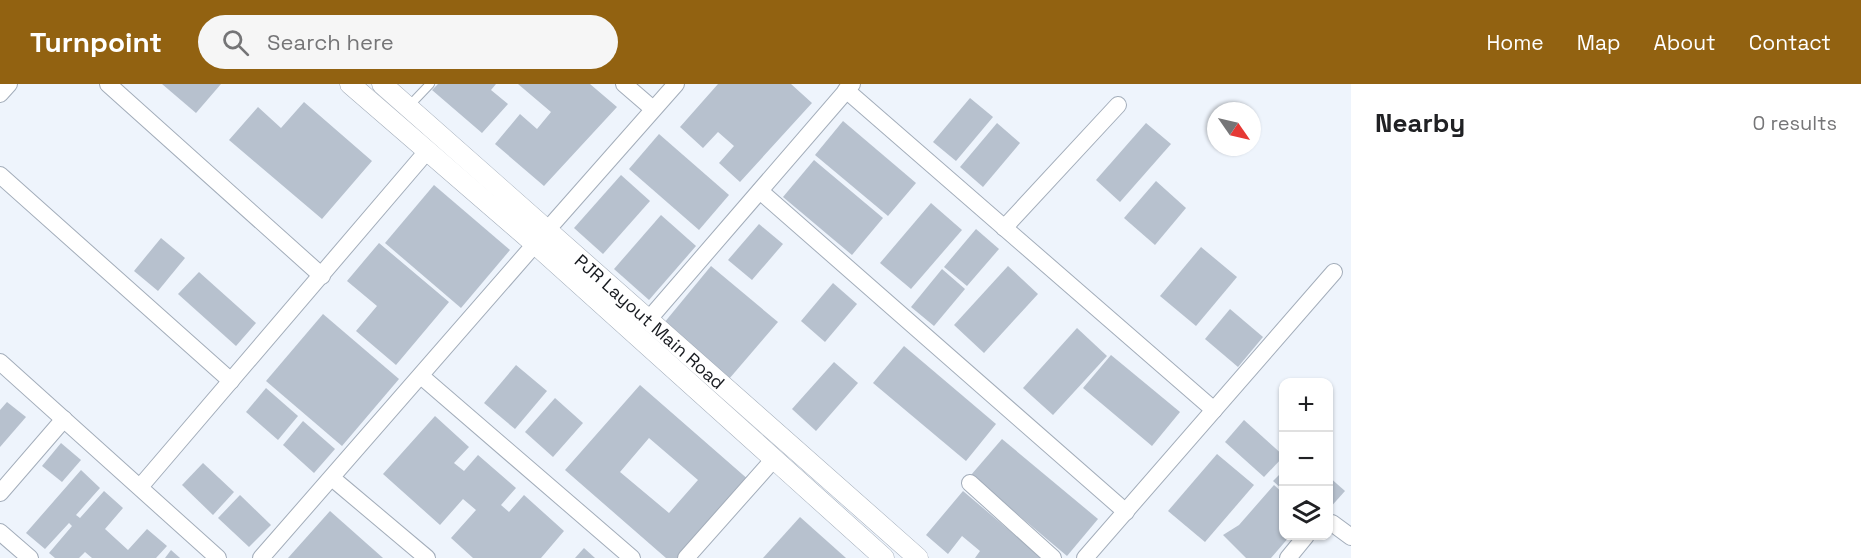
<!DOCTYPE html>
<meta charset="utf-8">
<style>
body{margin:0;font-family:"Space Grotesk",sans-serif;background:#f6f6f6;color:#202124}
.controls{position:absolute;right:18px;bottom:18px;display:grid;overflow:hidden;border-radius:12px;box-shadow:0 2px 4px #0004}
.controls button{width:54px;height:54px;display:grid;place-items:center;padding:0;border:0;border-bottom:2px solid #e0e0e0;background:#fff;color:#202124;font:30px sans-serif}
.compass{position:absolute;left:1207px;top:18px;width:54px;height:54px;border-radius:50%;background:#fff;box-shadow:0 2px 4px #0004;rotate:124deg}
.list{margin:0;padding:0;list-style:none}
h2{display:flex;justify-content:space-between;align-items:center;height:78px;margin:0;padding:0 24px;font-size:26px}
h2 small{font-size:20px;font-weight:400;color:#757577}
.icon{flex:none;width:33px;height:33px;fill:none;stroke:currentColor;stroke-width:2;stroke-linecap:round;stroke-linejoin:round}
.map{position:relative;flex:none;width:1351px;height:474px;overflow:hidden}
header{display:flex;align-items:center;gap:36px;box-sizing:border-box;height:84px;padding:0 30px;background:#926211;color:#fff}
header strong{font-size:28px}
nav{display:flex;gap:33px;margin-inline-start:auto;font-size:21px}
.search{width:420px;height:54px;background:#f6f6f6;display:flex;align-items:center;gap:15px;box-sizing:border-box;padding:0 21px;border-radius:33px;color:#757577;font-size:22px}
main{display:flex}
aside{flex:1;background:#fff}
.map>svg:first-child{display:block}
</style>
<header>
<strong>Turnpoint</strong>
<div class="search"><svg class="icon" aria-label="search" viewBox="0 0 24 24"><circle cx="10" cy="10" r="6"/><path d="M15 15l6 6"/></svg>Search here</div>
<nav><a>Home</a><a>Map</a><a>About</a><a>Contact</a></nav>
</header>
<main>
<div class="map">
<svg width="1351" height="474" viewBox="0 0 1351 474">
<rect width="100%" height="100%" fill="#eef4fc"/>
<g fill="#b7c1ce" fill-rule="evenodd">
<path d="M162,0H221L196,29Z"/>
<path d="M438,0H496L491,6L508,20L482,49L432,6Z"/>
<path d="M518,0H590L617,23L544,102L495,60L520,30L537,45L551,28Z"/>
<path d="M718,0H791L812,19L740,98L719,79L734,62L718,48L703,64L680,43Z"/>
<path d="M970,14L993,33L956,77L933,58Z"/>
<path d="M304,18L372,77L322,135L229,56L258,23L281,44Z"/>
<path d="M843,37L916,99L888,132L815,71Z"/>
<path d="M997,39L1020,59L983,103L960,83Z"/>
<path d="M1146,39L1171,60L1120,118L1096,96Z"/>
<path d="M659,50L729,111L699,146L629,85Z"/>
<path d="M814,76L883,134L852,171L783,113Z"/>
<path d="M621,91L650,117L603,170L574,144Z"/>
<path d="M1156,97L1186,124L1155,161L1124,134Z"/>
<path d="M434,101L510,166L461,224L385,159Z"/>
<path d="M931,119L962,146L911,205L880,179Z"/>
<path d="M661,131L696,162L649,216L614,185Z"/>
<path d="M759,140L783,160L752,196L728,176Z"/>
<path d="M976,145L999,165L967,202L944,183Z"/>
<path d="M161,154L185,174L158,207L134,187Z"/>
<path d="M379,159L449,218L396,281L356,247L377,222L347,197Z"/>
<path d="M1201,163L1237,193L1196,242L1160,212Z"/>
<path d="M711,182L778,238L729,295L664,239Z"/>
<path d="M1008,182L1038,210L984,269L954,241Z"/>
<path d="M942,185L965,205L934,242L911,223Z"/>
<path d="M199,188L256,239L236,262L178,210Z"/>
<path d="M833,199L857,220L825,258L801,237Z"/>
<path d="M1230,225L1263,253L1238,283L1205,255Z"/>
<path d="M323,230L399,295L342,362L266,297Z"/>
<path d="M1077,244L1107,272L1053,331L1023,304Z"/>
<path d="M904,262L996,340L966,377L873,299Z"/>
<path d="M1111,271L1180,328L1152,362L1083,304Z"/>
<path d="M834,278L858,299L816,347L792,325Z"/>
<path d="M516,281L547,307L515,345L484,319Z"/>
<path d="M640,301L750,397L682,474H666L565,386ZM649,354L698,396L669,429L620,388Z"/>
<path d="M266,304L298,332L278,356L246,328Z"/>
<path d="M555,314L583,339L553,373L525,348Z"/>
<path d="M7,318L26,333L0,363V326Z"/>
<path d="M435,332L469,363L454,379L464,387L478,371L516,404L501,421L509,428L524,411L564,447L541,474H473L451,454L476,426L463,415L440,441L383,390Z"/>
<path d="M1244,336L1284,372L1264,393L1225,358Z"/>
<path d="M303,337L335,365L314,389L283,361Z"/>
<path d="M1002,355L1098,435L1067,472L971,391Z"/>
<path d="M61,359L81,376L62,398L42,382Z"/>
<path d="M1217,370L1254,401L1205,458L1168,427Z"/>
<path d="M203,379L234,408L213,431L182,401Z"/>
<path d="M81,386L100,404L76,431L80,434L104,407L123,424L105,445L128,466L147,445L167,462L156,474H92L85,468L79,474H55L49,469L72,442L69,439L45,465L26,449Z"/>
<path d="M1284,386V407L1273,397Z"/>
<path d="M1328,392L1345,407L1328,426Z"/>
<path d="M1274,401L1284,410V452H1290L1271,474H1246L1223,451L1239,441Z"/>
<path d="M963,407L1042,474H975L980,467L962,452L948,470L926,451Z"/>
<path d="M240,411L271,441L249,463L218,434Z"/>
<path d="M330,427L383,474H288Z"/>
<path d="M800,433L846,474H763Z"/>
<path d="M584,464L595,474H575Z"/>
<path d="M171,466L180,474H165Z"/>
</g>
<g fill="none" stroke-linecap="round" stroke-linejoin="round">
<defs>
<path id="service" d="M409,22L430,0"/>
<g id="minor">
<path d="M108,0L322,192"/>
<path d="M624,0L653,25"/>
<path d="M846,6L1214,326"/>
<path d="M0,10L9,0"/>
<path d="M0,91L231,297"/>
<path d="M760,107L1126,428"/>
<path d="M1004,144L1118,21"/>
<path d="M548,145L676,0"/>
<path d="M649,235L852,0"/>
<path d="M0,278L218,474"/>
<path d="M421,292L632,474"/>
<path d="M332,394L427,474"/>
<path d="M970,399L1053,474"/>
<path d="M140,403L428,66"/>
<path d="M0,409L64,335"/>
<path d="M1328,440L1332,439L1351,453"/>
<path d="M0,448L30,474"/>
<path d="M261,474L535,160"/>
<path d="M686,474L773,376"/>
<path d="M1085,474L1334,188"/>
<path d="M1288,474L1306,452"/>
</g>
<g id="tertiary">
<path d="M350,0L535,160L884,474"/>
<path id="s1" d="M382,0L918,474"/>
</g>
</defs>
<use href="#service" stroke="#a3adba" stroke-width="10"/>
<use href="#minor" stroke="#a3adba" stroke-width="18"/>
<use href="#tertiary" stroke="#a3adba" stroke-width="21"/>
<use href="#service" stroke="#fff" stroke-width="8"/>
<use href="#minor" stroke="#fff" stroke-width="16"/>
<use href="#tertiary" stroke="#fff" stroke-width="20"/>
</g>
<g text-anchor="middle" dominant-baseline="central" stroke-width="6" stroke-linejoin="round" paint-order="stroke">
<g font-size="18" fill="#171a1f" stroke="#eef4fc">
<text stroke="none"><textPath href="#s1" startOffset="358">PJR Layout Main Road</textPath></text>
</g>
</g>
</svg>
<div class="controls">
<button>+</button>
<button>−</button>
<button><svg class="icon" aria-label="layers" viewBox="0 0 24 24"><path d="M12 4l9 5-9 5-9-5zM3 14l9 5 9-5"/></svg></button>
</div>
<svg class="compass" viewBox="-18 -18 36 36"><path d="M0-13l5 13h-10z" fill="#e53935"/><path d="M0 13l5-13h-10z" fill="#757577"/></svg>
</div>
<aside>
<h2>Nearby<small>0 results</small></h2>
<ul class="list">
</ul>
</aside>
</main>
